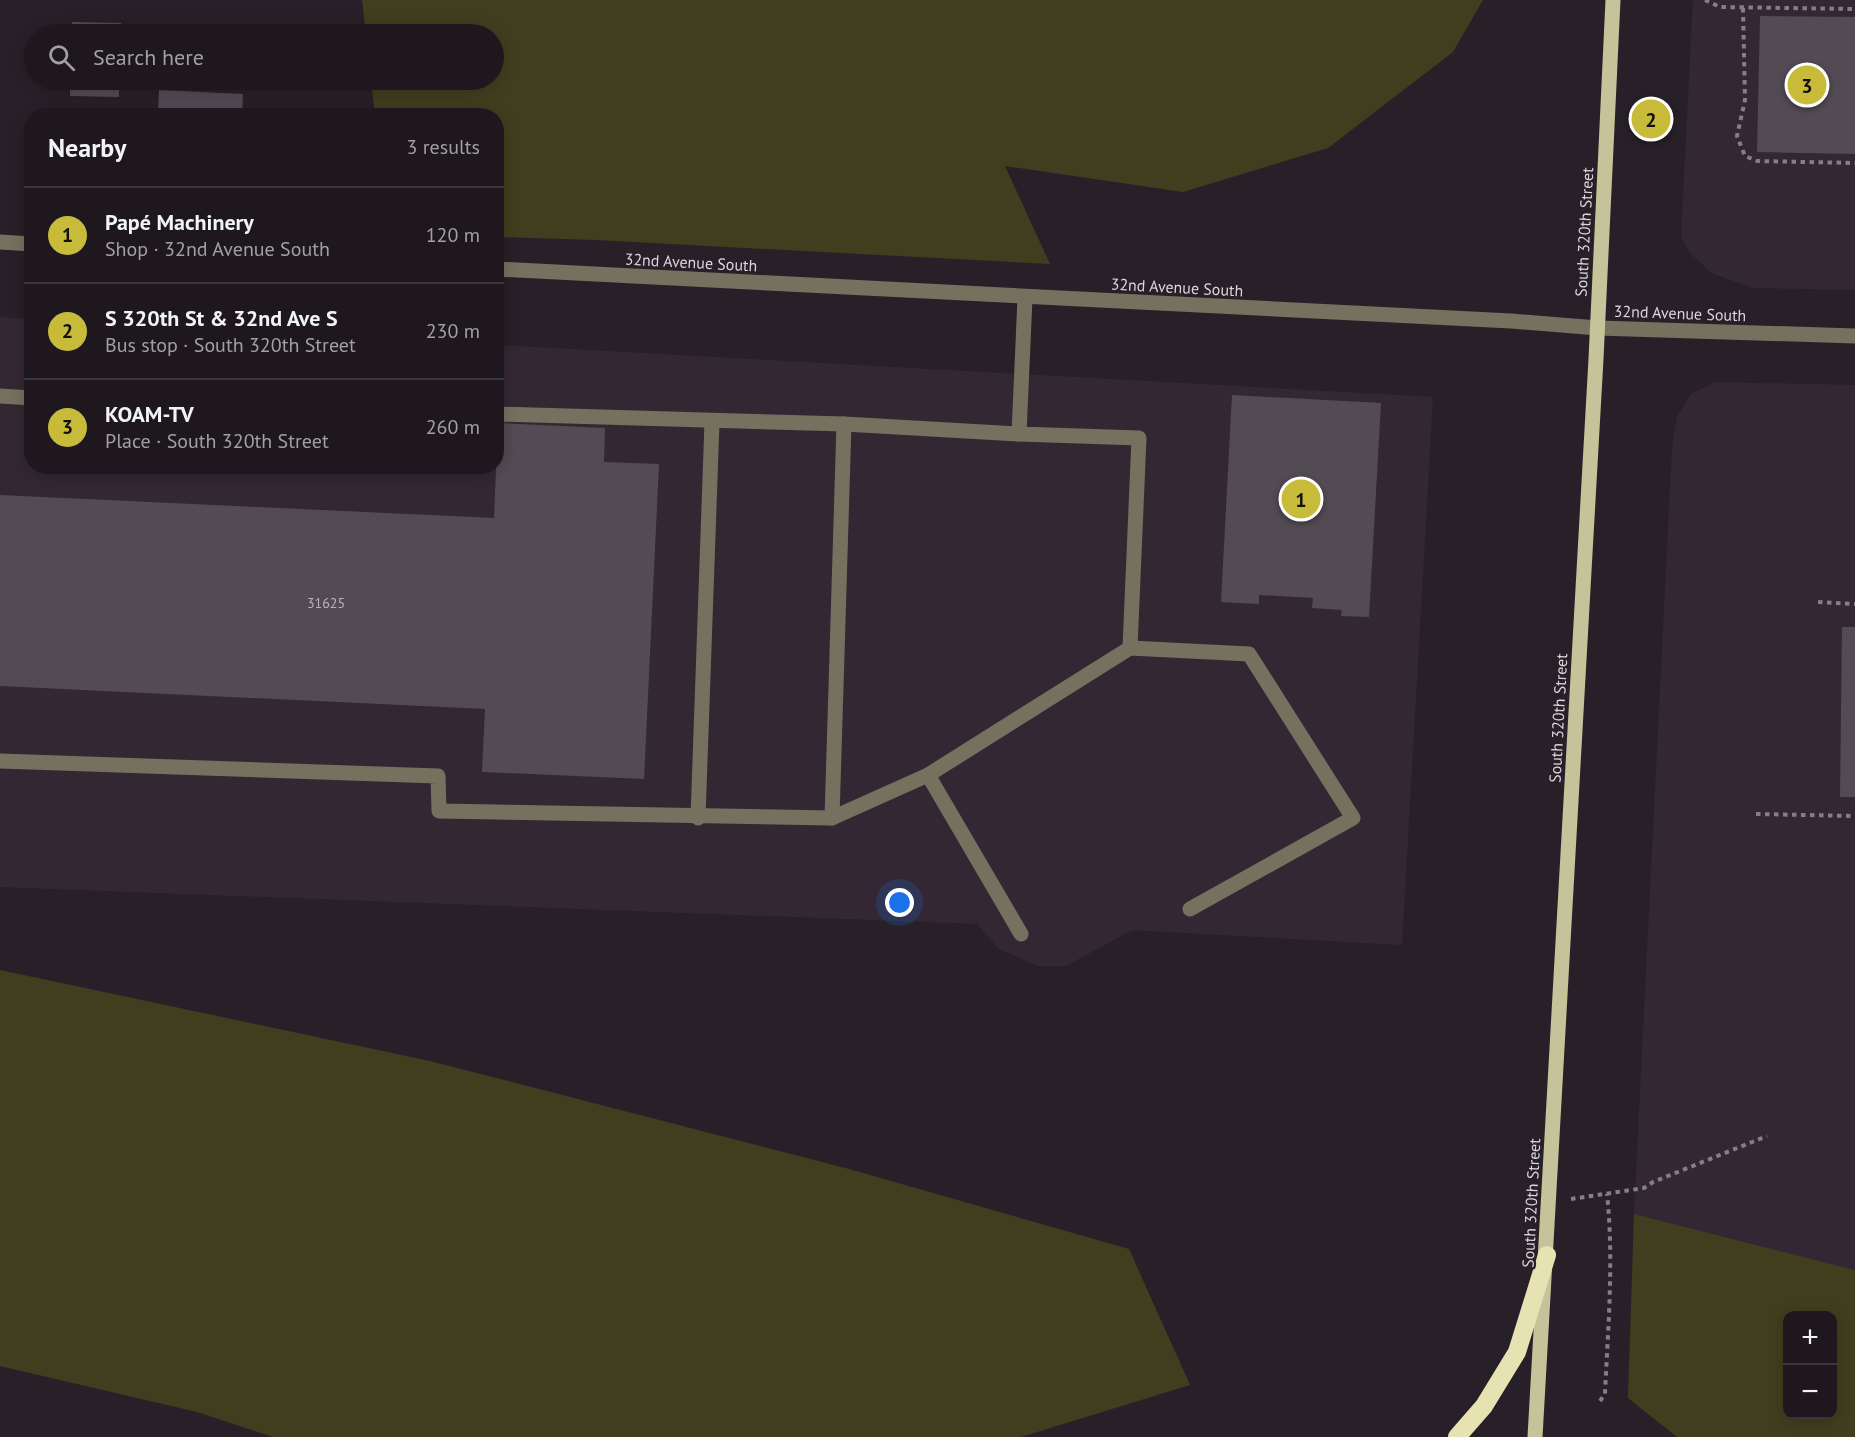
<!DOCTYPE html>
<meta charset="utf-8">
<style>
body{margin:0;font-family:"PT Sans",sans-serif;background:#2b252b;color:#f1f3f6}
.controls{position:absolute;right:18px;bottom:18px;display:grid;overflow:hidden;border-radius:12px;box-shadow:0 3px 15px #0003}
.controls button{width:54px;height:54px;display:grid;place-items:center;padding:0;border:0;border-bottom:2px solid #3c373c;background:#1e181e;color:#f1f3f6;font:30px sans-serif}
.you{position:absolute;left:900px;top:903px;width:21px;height:21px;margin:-15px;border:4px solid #fff;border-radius:50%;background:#1a73e8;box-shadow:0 0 0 9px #1a73e833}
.badge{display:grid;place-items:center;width:39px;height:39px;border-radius:50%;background:#c9bb3a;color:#111;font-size:20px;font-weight:700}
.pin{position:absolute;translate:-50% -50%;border:3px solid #fff;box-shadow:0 2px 6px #0006}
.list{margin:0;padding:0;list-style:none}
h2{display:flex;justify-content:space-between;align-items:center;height:78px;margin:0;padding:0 24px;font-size:26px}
h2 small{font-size:20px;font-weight:400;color:#a1a0a4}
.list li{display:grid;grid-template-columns:39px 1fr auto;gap:18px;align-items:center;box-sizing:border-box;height:96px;padding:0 24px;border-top:2px solid #3c373c}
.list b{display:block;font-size:22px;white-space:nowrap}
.list p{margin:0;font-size:20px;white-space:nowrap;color:#a1a0a4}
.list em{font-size:20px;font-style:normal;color:#a1a0a4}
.icon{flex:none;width:33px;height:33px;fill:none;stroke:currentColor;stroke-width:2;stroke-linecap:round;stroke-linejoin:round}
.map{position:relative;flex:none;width:1855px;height:1437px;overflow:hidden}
.search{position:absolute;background:#1e181e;box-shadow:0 3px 15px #0003;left:24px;top:24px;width:480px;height:66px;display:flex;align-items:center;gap:15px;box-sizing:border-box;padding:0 21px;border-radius:33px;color:#a1a0a4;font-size:22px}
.panel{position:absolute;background:#1e181e;box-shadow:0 3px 15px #0003;left:24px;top:108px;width:480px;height:366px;border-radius:24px}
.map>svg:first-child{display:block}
</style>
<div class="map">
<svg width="1855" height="1437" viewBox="0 0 1855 1437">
<rect width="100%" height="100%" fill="#282028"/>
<g fill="#332734">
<path d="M1693,0H1855V290L1753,288L1711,273L1689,252L1681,236Z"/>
<path d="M0,317L31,319L32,466H496L497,345L1433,397L1402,945L1132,930L1066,966H1038L999,949L977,924L0,887Z"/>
<path d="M1715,382L1855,385V1270L1634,1214L1672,448L1677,417L1691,394Z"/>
</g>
<g fill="#413e1f" fill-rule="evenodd">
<path d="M362,0H1483L1453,52L1328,148L1183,192L1005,166L1050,264L596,240L497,237L496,116L375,115L371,80H494V34H366Z"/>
<path d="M0,970L430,1061L849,1169L1129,1249L1190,1385L1021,1437H273L197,1412L0,1366Z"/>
<path d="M1634,1214L1855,1270V1437H1677L1628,1398ZM1788,1316H1832V1414H1788Z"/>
</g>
<g fill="#534b54">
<path d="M1760,16L1855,17V154L1757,152Z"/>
<path d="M72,22L121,23V34H72Z"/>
<path d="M70,80H119V97L70,96Z"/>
<path d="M159,90L243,94L242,116H158Z"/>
<path d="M1232,395L1381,403L1369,617L1341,616L1342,610L1312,608L1313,598L1259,595V604L1221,602Z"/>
<path d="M498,423L605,428L604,462L659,464L644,779L482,772L485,709L0,686V495L494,518Z"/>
<path d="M1842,627H1855V797H1840Z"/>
</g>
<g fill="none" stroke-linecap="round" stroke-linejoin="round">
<g stroke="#857e85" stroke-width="4" stroke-dasharray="4.5 4.5" stroke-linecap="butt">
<path d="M1705,0L1720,7L1855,9"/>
<path d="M1743,8L1745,100L1737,136L1745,156L1757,161L1855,163"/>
<path d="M1818,602L1855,604"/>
<path d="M1756,814L1855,816"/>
<path d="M1571,1199L1644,1188L1653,1182L1767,1136"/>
<path d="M1600,1401L1605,1394C1608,1327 1614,1260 1607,1194"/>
</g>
<g stroke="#74725f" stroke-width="15">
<path d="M0,242L32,244"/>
<path d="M496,269L1511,321L1598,328L1855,336"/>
<path d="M0,396L32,398"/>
<path d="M496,414L844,424L1019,434"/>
<path d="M1130,648L1249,654L1353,818L1190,909"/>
<path d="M0,761L438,776L439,811L832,818L928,775"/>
<path d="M698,818L712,422"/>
<path d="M832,818L844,424"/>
<path d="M1021,934L928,775L1130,648L1139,438L1019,434L1025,298"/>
</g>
<path stroke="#c6c29a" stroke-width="15" d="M1535,1437L1596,359L1613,0"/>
<path stroke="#e7e2b2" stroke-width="18" d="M1457,1437L1484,1406L1517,1352L1547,1255"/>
</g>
<g text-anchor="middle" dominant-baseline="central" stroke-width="4.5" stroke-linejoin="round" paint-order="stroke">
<g font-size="14" fill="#b9b3b9">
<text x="326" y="603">31625</text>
</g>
<g font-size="16" fill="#dbd6db" stroke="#282028">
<text transform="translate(1584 232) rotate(-87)">South 320th Street</text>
<text transform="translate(691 262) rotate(3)">32nd Avenue South</text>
<text transform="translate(1177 287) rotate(3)">32nd Avenue South</text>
<text transform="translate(1680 313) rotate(2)">32nd Avenue South</text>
<text transform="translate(1558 718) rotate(-87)">South 320th Street</text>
<text transform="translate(1531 1203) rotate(-87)">South 320th Street</text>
</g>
</g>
</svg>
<div class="controls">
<button>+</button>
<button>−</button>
</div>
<div class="you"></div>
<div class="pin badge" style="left:1301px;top:499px">1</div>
<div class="pin badge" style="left:1651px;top:119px">2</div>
<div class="pin badge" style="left:1807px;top:85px">3</div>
<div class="search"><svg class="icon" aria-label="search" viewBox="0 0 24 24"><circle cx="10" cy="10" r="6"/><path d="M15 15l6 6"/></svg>Search here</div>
<section class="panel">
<h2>Nearby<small>3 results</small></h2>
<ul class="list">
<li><span class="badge">1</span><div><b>Papé Machinery</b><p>Shop · 32nd Avenue South</p></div><em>120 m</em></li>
<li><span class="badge">2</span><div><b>S 320th St &amp; 32nd Ave S</b><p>Bus stop · South 320th Street</p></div><em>230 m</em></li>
<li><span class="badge">3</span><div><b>KOAM-TV</b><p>Place · South 320th Street</p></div><em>260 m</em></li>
</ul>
</section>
</div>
